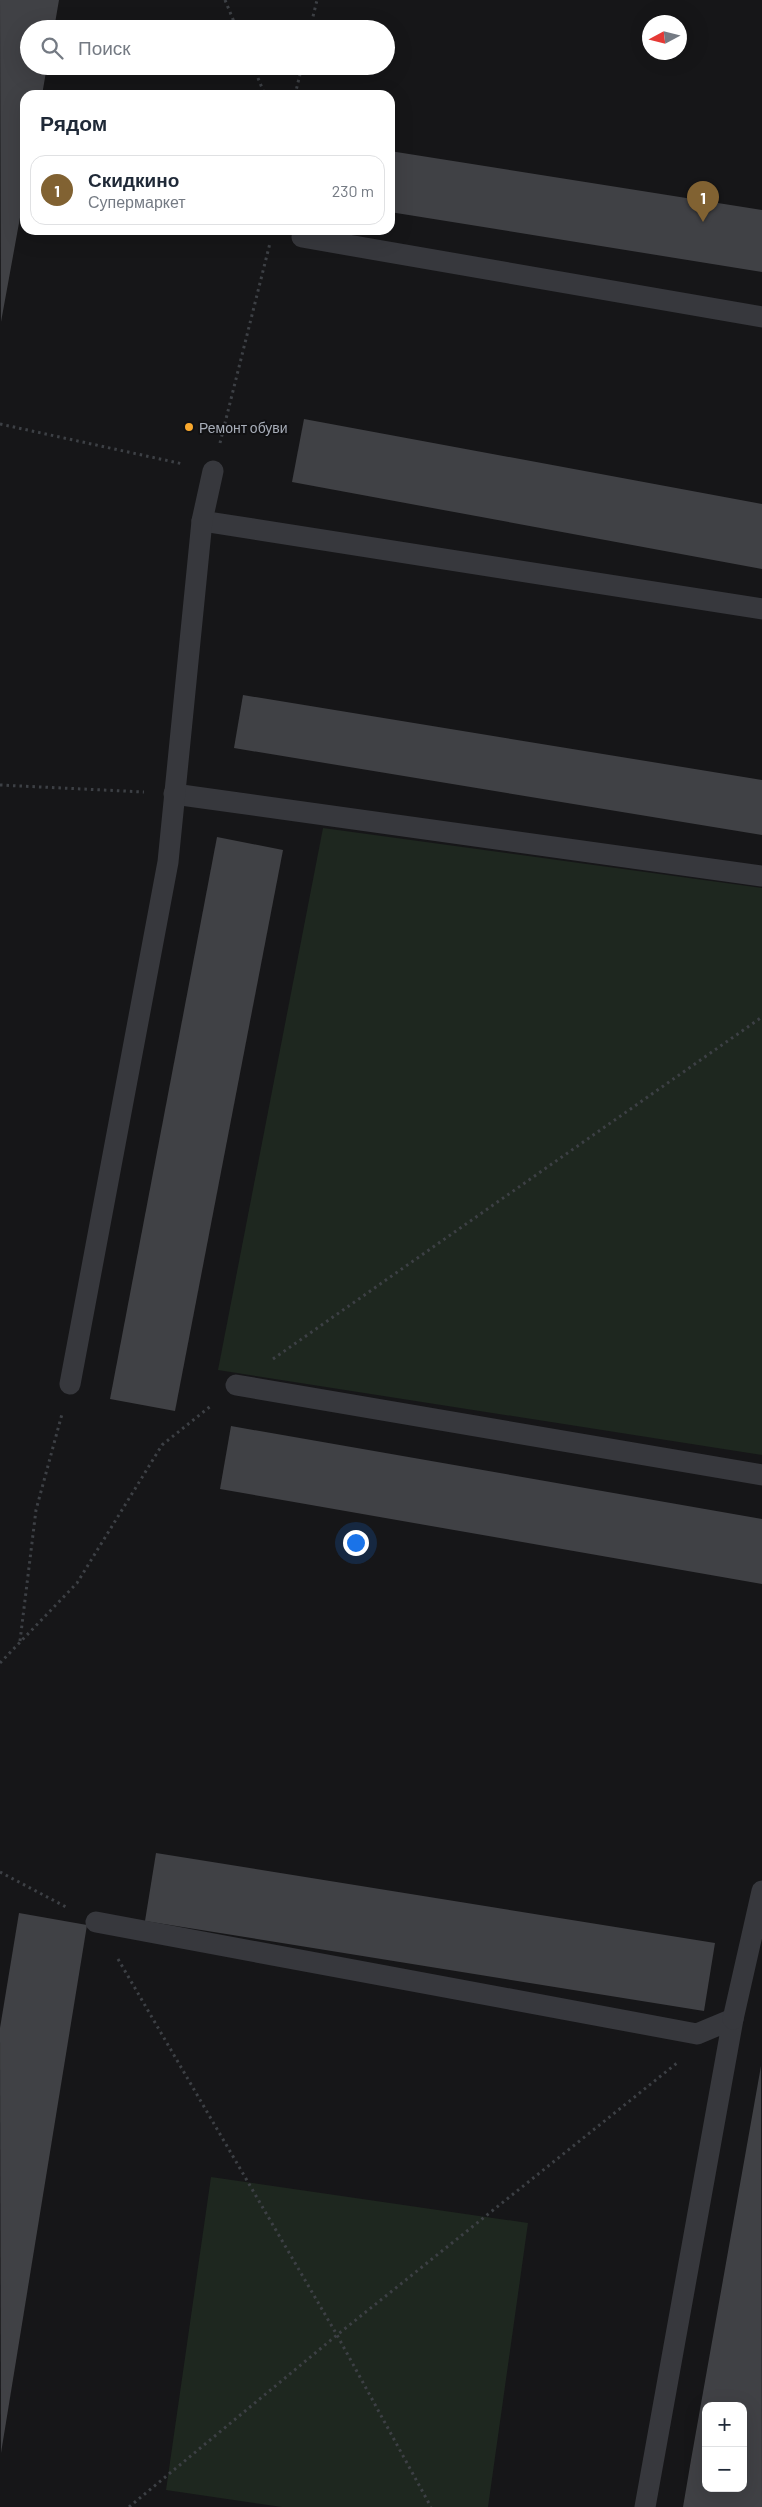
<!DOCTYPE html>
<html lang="ru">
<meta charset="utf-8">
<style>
body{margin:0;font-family:Barlow,sans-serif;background:#f2f2f3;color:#1f2937}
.controls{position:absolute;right:15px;bottom:15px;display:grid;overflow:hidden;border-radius:10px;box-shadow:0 5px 20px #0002}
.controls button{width:45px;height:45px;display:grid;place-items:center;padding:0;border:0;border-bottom:1px solid #e0e1e3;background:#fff;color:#1f2937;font:25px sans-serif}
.compass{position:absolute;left:642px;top:15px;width:45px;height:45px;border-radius:50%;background:#fff;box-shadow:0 5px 20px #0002;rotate:263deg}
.you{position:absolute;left:355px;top:1542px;width:18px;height:18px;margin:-12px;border:4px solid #fff;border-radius:50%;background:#1a73e8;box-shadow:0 0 0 8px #1a73e833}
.badge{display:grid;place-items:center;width:32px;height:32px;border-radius:50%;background:#816232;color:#fff;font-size:16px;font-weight:700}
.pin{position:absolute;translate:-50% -41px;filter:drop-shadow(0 1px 2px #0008)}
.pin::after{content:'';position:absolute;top:26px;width:18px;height:15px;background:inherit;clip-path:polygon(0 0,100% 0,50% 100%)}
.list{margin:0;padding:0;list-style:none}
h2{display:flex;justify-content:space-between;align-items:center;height:65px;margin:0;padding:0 20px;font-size:21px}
h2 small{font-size:16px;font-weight:400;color:#747a83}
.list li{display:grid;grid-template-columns:32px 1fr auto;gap:15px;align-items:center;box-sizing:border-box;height:70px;margin:0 10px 10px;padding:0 10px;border:1px solid #e0e1e3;border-radius:15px}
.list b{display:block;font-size:19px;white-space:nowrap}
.list p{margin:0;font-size:16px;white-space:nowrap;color:#747a83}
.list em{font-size:16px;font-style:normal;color:#747a83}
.icon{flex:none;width:28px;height:28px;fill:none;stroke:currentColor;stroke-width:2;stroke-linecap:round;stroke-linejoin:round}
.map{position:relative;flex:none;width:762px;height:2507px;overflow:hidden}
.search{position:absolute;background:#fff;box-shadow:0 5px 20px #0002;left:20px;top:20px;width:375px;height:55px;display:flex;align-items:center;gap:12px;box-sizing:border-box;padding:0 18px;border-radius:28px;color:#747a83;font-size:19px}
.panel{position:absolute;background:#fff;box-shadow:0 5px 20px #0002;left:20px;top:90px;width:375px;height:145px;border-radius:15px}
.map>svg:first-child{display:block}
</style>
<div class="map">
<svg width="762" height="2507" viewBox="0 0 762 2507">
<rect width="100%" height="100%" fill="#161618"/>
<g fill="#1e271f">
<path d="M323,828L762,888V1455L218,1370Z"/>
<path d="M211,2177L528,2223L488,2507H282L166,2490Z"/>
</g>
<g fill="#404145" fill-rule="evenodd">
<path d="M0,0H59L54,29H29V66H47L42,95H25V190L1,322Z"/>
<path d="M390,151L762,210V272L390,212Z"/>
<path d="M304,419L762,504V569L292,482Z"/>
<path d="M243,695L762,780V835L234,748Z"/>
<path d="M217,837L283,850L175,1411L110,1399Z"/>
<path d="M231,1426L762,1519V1584L220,1489Z"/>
<path d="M156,1853L715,1943L704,2011L145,1921Z"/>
<path d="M19,1913L87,1925L1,2453L0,2028Z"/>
<path d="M761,2066L762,2507H683L691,2460ZM706,2406H743V2488H706Z"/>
</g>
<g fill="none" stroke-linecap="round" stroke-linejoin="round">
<g stroke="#3d4045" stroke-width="3" stroke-dasharray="2.5 4" stroke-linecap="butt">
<path d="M225,0L237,29"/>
<path d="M310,29L317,0"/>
<path d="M253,66L265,95"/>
<path d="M295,95L302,66"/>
<path d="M0,424L183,464"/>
<path d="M220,443L270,243"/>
<path d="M0,785L144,792"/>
<path d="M273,1359L762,1017"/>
<path d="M20,1641L36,1510L62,1414"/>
<path d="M0,1663L77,1583L162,1445L212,1405"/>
<path d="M0,1872L68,1908"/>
<path d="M118,1959L337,2335L431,2507"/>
<path d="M129,2507L337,2335L677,2063"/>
</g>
<g stroke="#37383d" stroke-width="21">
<path d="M302,237L762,317"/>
<path d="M202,521L762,609"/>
<path d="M174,794L762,876"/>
<path d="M70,1384L168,862L202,521L213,471"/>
<path d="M236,1385L762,1475"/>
<path d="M96,1922L697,2034L733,2019L645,2507"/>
<path d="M733,2019L762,1891"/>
</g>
</g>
<circle fill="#f9a82d" stroke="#111113" stroke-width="2" cx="189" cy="427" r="5"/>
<g text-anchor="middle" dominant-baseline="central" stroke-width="4" stroke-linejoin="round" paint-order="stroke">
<g font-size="14" fill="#a8aeb9" stroke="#111113" text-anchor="start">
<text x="199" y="427">Ремонт обуви</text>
</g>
</g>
</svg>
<div class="controls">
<button>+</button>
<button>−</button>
</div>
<svg class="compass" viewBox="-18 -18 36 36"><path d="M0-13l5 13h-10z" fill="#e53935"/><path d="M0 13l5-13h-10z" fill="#747a83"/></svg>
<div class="you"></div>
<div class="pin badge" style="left:703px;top:222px">1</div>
<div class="search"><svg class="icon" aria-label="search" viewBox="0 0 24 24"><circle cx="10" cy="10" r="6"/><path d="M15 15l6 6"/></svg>Поиск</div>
<section class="panel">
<h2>Рядом<small></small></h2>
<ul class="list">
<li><span class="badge">1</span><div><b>Скидкино</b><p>Супермаркет</p></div><em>230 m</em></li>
</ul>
</section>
</div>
